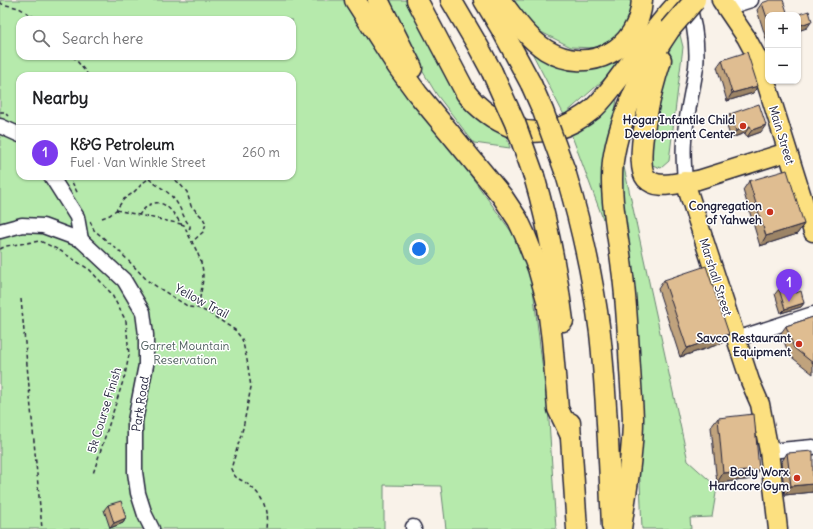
<!DOCTYPE html>
<meta charset="utf-8">
<style>
body{margin:0;font-family:Delius,sans-serif;background:#f6f6f6;color:#202124}
.controls{position:absolute;right:12px;top:12px;display:grid;overflow:hidden;border-radius:8px;box-shadow:0 1px 3px #0004}
.controls button{width:36px;height:36px;display:grid;place-items:center;padding:0;border:0;border-bottom:1px solid #e0e0e0;background:#fff;color:#202124;font:20px sans-serif}
.you{position:absolute;left:419px;top:249px;width:14px;height:14px;margin:-10px;border:3px solid #fff;border-radius:50%;background:#1a73e8;box-shadow:0 0 0 6px #1a73e833}
.badge{display:grid;place-items:center;width:26px;height:26px;border-radius:50%;background:#7c3aed;color:#fff;font-size:13px;font-weight:700}
.pin{position:absolute;translate:-50% -33px;filter:drop-shadow(0 1px 2px #0008)}
.pin::after{content:'';position:absolute;top:21px;width:14px;height:12px;background:inherit;clip-path:polygon(0 0,100% 0,50% 100%)}
.list{margin:0;padding:0;list-style:none}
h2{display:flex;justify-content:space-between;align-items:center;height:52px;margin:0;padding:0 16px;font-size:17px}
h2 small{font-size:13px;font-weight:400;color:#757577}
.list li{display:grid;grid-template-columns:26px 1fr auto;gap:12px;align-items:center;box-sizing:border-box;height:56px;padding:0 16px;border-top:1px solid #e0e0e0}
.list b{display:block;font-size:15px;white-space:nowrap}
.list p{margin:0;font-size:13px;white-space:nowrap;color:#757577}
.list em{font-size:13px;font-style:normal;color:#757577}
.icon{flex:none;width:22px;height:22px;fill:none;stroke:currentColor;stroke-width:2;stroke-linecap:round;stroke-linejoin:round}
.map{position:relative;flex:none;width:813px;height:529px;overflow:hidden}
.search{position:absolute;background:#fff;box-shadow:0 1px 3px #0004;left:16px;top:16px;width:280px;height:44px;display:flex;align-items:center;gap:10px;box-sizing:border-box;padding:0 14px;border-radius:12px;color:#757577;font-size:15px}
.panel{position:absolute;background:#fff;box-shadow:0 1px 3px #0004;left:16px;top:72px;width:280px;height:108px;border-radius:12px}
.map>svg:first-child{display:block}
</style>
<div class="map">
<svg width="813" height="529" viewBox="0 0 813 529">
<rect width="100%" height="100%" fill="#f9f2e9"/>
<filter id="ink" filterUnits="userSpaceOnUse"><feTurbulence type="fractalNoise" baseFrequency=".025" numOctaves="2"/><feDisplacementMap in="SourceGraphic" scale="8" xChannelSelector="R" yChannelSelector="G"/><feConvolveMatrix kernelMatrix="1 2 1 2 8 2 1 2 1" color-interpolation-filters="sRGB"/></filter>
<g filter="url(#ink)">
<g fill="#b6eaac" stroke="#6c8674" fill-rule="evenodd">
<path d="M0,0H348L381,52L529,256L549,420L556,529H446L441,486L384,485V529H0ZM20,20H292V56H20ZM20,76H292V176H20Z"/>
<path d="M387,0H408L471,109L504,127L510,148L474,143L437,95L414,57Z"/>
<path d="M514,0H634L633,14L618,37L594,48L571,47L535,29Z"/>
<path d="M679,31L683,47L669,161L661,168L649,164L661,68Z"/>
<path d="M527,43L619,56L618,67L564,115Z"/>
<path d="M618,93L606,162V207L603,219L570,131Z"/>
<path d="M622,158L688,461L717,487L712,517L690,518L691,529H642L639,457L620,195Z"/>
</g>
<g fill="none" stroke-linecap="round" stroke-linejoin="round">
<defs>
<g id="minor">
<path d="M726,8L751,0"/>
<path d="M0,126L20,135"/>
<path d="M51,176L77,217L81,240"/>
<path d="M685,182C684,165 682,149 685,133C687,111 693,89 696,67C698,44 694,21 687,0"/>
<path d="M0,231L22,225L43,226L81,240L124,280L143,312L146,335V365L135,421V472L138,493L145,515L152,529"/>
<path d="M736,339L813,314"/>
<path d="M769,451L813,447"/>
<path d="M413,527L414,529"/>
</g>
<g id="major">
<path d="M721,0L746,37L760,63L813,232"/>
<path d="M778,529L769,451L760,404L750,381L685,182L698,180L787,152"/>
</g>
<g id="highway">
<path d="M355,0L398,67L417,93L502,196L518,220L525,235L538,268L547,300L552,340L558,409L571,436"/>
<path d="M378,0L412,68"/>
<path d="M417,0L466,93C479,110 494,120 514,128C542,138 571,127 593,109C604,99 613,86 622,74C641,49 659,22 681,0"/>
<path d="M451,0L478,46L492,72"/>
<path d="M484,0L502,30L531,84"/>
<path d="M500,0C513,17 527,38 546,50C589,76 639,50 642,0"/>
<path d="M661,60C654,81 632,161 646,178C656,189 672,184 685,182"/>
<path d="M565,171C581,224 593,278 600,333C607,397 609,462 612,526"/>
<path d="M534,176C548,224 557,272 563,321"/>
<path d="M570,423L577,529"/>
<path d="M621,529C626,492 633,455 633,418C632,395 630,373 629,351C627,324 626,296 622,269C618,234 609,197 613,161C619,117 645,65 670,29"/>
</g>
</defs>
<use href="#minor" stroke="#22223b" stroke-width="17"/>
<use href="#major" stroke="#22223b" stroke-width="21"/>
<use href="#highway" stroke="#22223b" stroke-width="23"/>
<g stroke="#22223b" stroke-width="1.5" stroke-dasharray="4 3" stroke-linecap="butt">
<path d="M0,2L2,4L19,8L39,20"/>
<path d="M73,56L89,76"/>
<path d="M0,112H4L8,116"/>
<path d="M69,176L78,194"/>
<path d="M170,176L179,183L187,192L191,206L203,218L206,224L203,232L192,242C196,249 200,258 202,266C205,279 200,295 198,308"/>
<path d="M149,179C157,186 167,190 174,199C181,207 183,218 190,226V228L186,230"/>
<path d="M116,210L181,224C169,205 156,192 139,215"/>
<path d="M102,218L110,215L116,210L124,199L133,193L144,182L153,176"/>
<path d="M90,221L94,230L119,251L148,281L189,307L198,308L209,313L235,330L242,339L247,360L251,387L243,428L231,469C236,480 237,477 246,483C264,496 268,508 266,529"/>
<path d="M181,224L184,225L192,242"/>
<path d="M0,249L6,246L40,241L59,250L90,270L111,293L126,321L129,355L125,375L93,474"/>
<path d="M21,299L42,529"/>
</g>
<use href="#minor" stroke="#fff" stroke-width="14"/>
<use href="#major" stroke="#fce080" stroke-width="18"/>
<use href="#highway" stroke="#fce080" stroke-width="20"/>
<defs>
<g id="highway-bridge">
<path d="M670,29L695,0"/>
<path d="M492,72L515,123L534,176"/>
<path d="M531,84L543,111L565,171"/>
</g>
</defs>
<use href="#highway-bridge" stroke="#22223b" stroke-width="23" stroke-linecap="butt"/>
<use href="#highway-bridge" stroke="#fce080" stroke-width="20"/>
</g>
<g fill="#c0a37d" stroke="#22223b">
<path d="M762,3L768,15V41L767,42L757,10Z"/>
<path d="M722,60L753,93L727,101L717,67Z"/>
<path d="M730,114L761,132L747,137L745,133L731,138L725,121Z"/>
<path d="M749,181L804,224L797,234L760,246L743,190Z"/>
<path d="M664,280L729,334L723,343L680,357L658,289Z"/>
<path d="M779,289L796,293L804,303L801,307L781,313L775,294Z"/>
<path d="M813,317V374L789,355L781,333L786,326Z"/>
<path d="M718,418L753,479L717,483L711,427Z"/>
<path d="M787,453L813,492L785,495L781,463Z"/>
<path d="M108,505L126,518L123,523L110,528L104,510Z"/>
</g>
<g fill="#9c8466" stroke="#22223b">
<path d="M812,21L807,28L798,31V26Z"/>
<path d="M758,86L753,93L727,101L732,93Z"/>
<path d="M766,125L761,132L747,137L752,130Z"/>
<path d="M750,126L745,133L731,138L736,131Z"/>
<path d="M804,224L797,234L760,246L766,236Z"/>
<path d="M804,303L801,307L781,313L785,309Z"/>
<path d="M729,334L723,343L680,357L687,348Z"/>
<path d="M759,470L753,479L717,483L723,473Z"/>
<path d="M813,484V492L785,495L791,486Z"/>
<path d="M126,518L123,523L110,528L114,523Z"/>
</g>
<g fill="#dfbd91" stroke="#22223b">
<path d="M770,0H783L788,15H768V21L762,3Z"/>
<path d="M809,11L812,21L798,26V15H796Z"/>
<path d="M747,52L758,86L732,93L722,60Z"/>
<path d="M759,104L766,125L752,130L750,126L736,131L730,114Z"/>
<path d="M787,170L804,224L766,236L749,181Z"/>
<path d="M706,266L729,334L687,348L664,280Z"/>
<path d="M793,285L796,293L801,291L804,303L785,309L779,289Z"/>
<path d="M813,317V363L794,348L786,326Z"/>
<path d="M754,414L759,470L723,473L718,418Z"/>
<path d="M813,451V484L791,486L787,453Z"/>
<path d="M121,501L126,518L114,523L108,505Z"/>
</g>
</g>
<g fill="#c8321e" stroke="#fff" stroke-width="1.5">
<circle cx="743" cy="126" r="4"/>
<circle cx="770" cy="212" r="4"/>
<circle cx="799" cy="344" r="4"/>
<circle cx="797" cy="478" r="4"/>
</g>
<g text-anchor="middle" dominant-baseline="central" stroke-width="3" stroke-linejoin="round" paint-order="stroke">
<g font-size="12" font-weight="bold" fill="#22223b" stroke="#fff" text-anchor="end">
<text x="735" y="119">Hogar Infantile Child<tspan x="735" dy="14">Development Center</tspan></text>
<text x="762" y="205">Congregation<tspan x="762" dy="14">of Yahweh</tspan></text>
<text x="791" y="337">Savco Restaurant<tspan x="791" dy="14">Equipment</tspan></text>
<text x="789" y="471">Body Worx<tspan x="789" dy="14">Hardcore Gym</tspan></text>
</g>
<g font-size="12" fill="#22223b" stroke="#fff">
<text transform="translate(782 135) rotate(73)">Main Street</text>
<text transform="translate(716 277) rotate(72)">Marshall Street</text>
<text transform="translate(202 301) rotate(28)">Yellow Trail</text>
<text transform="translate(140 404) rotate(-81)">Park Road</text>
<text transform="translate(104 410) rotate(-73)">5k Course Finish</text>
</g>
<g font-size="12" fill="#4e5e5d" stroke="#fff">
<text x="185" y="345">Garret Mountain<tspan x="185" dy="14">Reservation</tspan></text>
</g>
</g>
</svg>
<div class="controls">
<button>+</button>
<button>−</button>
</div>
<div class="you"></div>
<div class="pin badge" style="left:789px;top:302px">1</div>
<div class="search"><svg class="icon" aria-label="search" viewBox="0 0 24 24"><circle cx="10" cy="10" r="6"/><path d="M15 15l6 6"/></svg>Search here</div>
<section class="panel">
<h2>Nearby<small></small></h2>
<ul class="list">
<li><span class="badge">1</span><div><b>K&amp;G Petroleum</b><p>Fuel · Van Winkle Street</p></div><em>260 m</em></li>
</ul>
</section>
</div>
